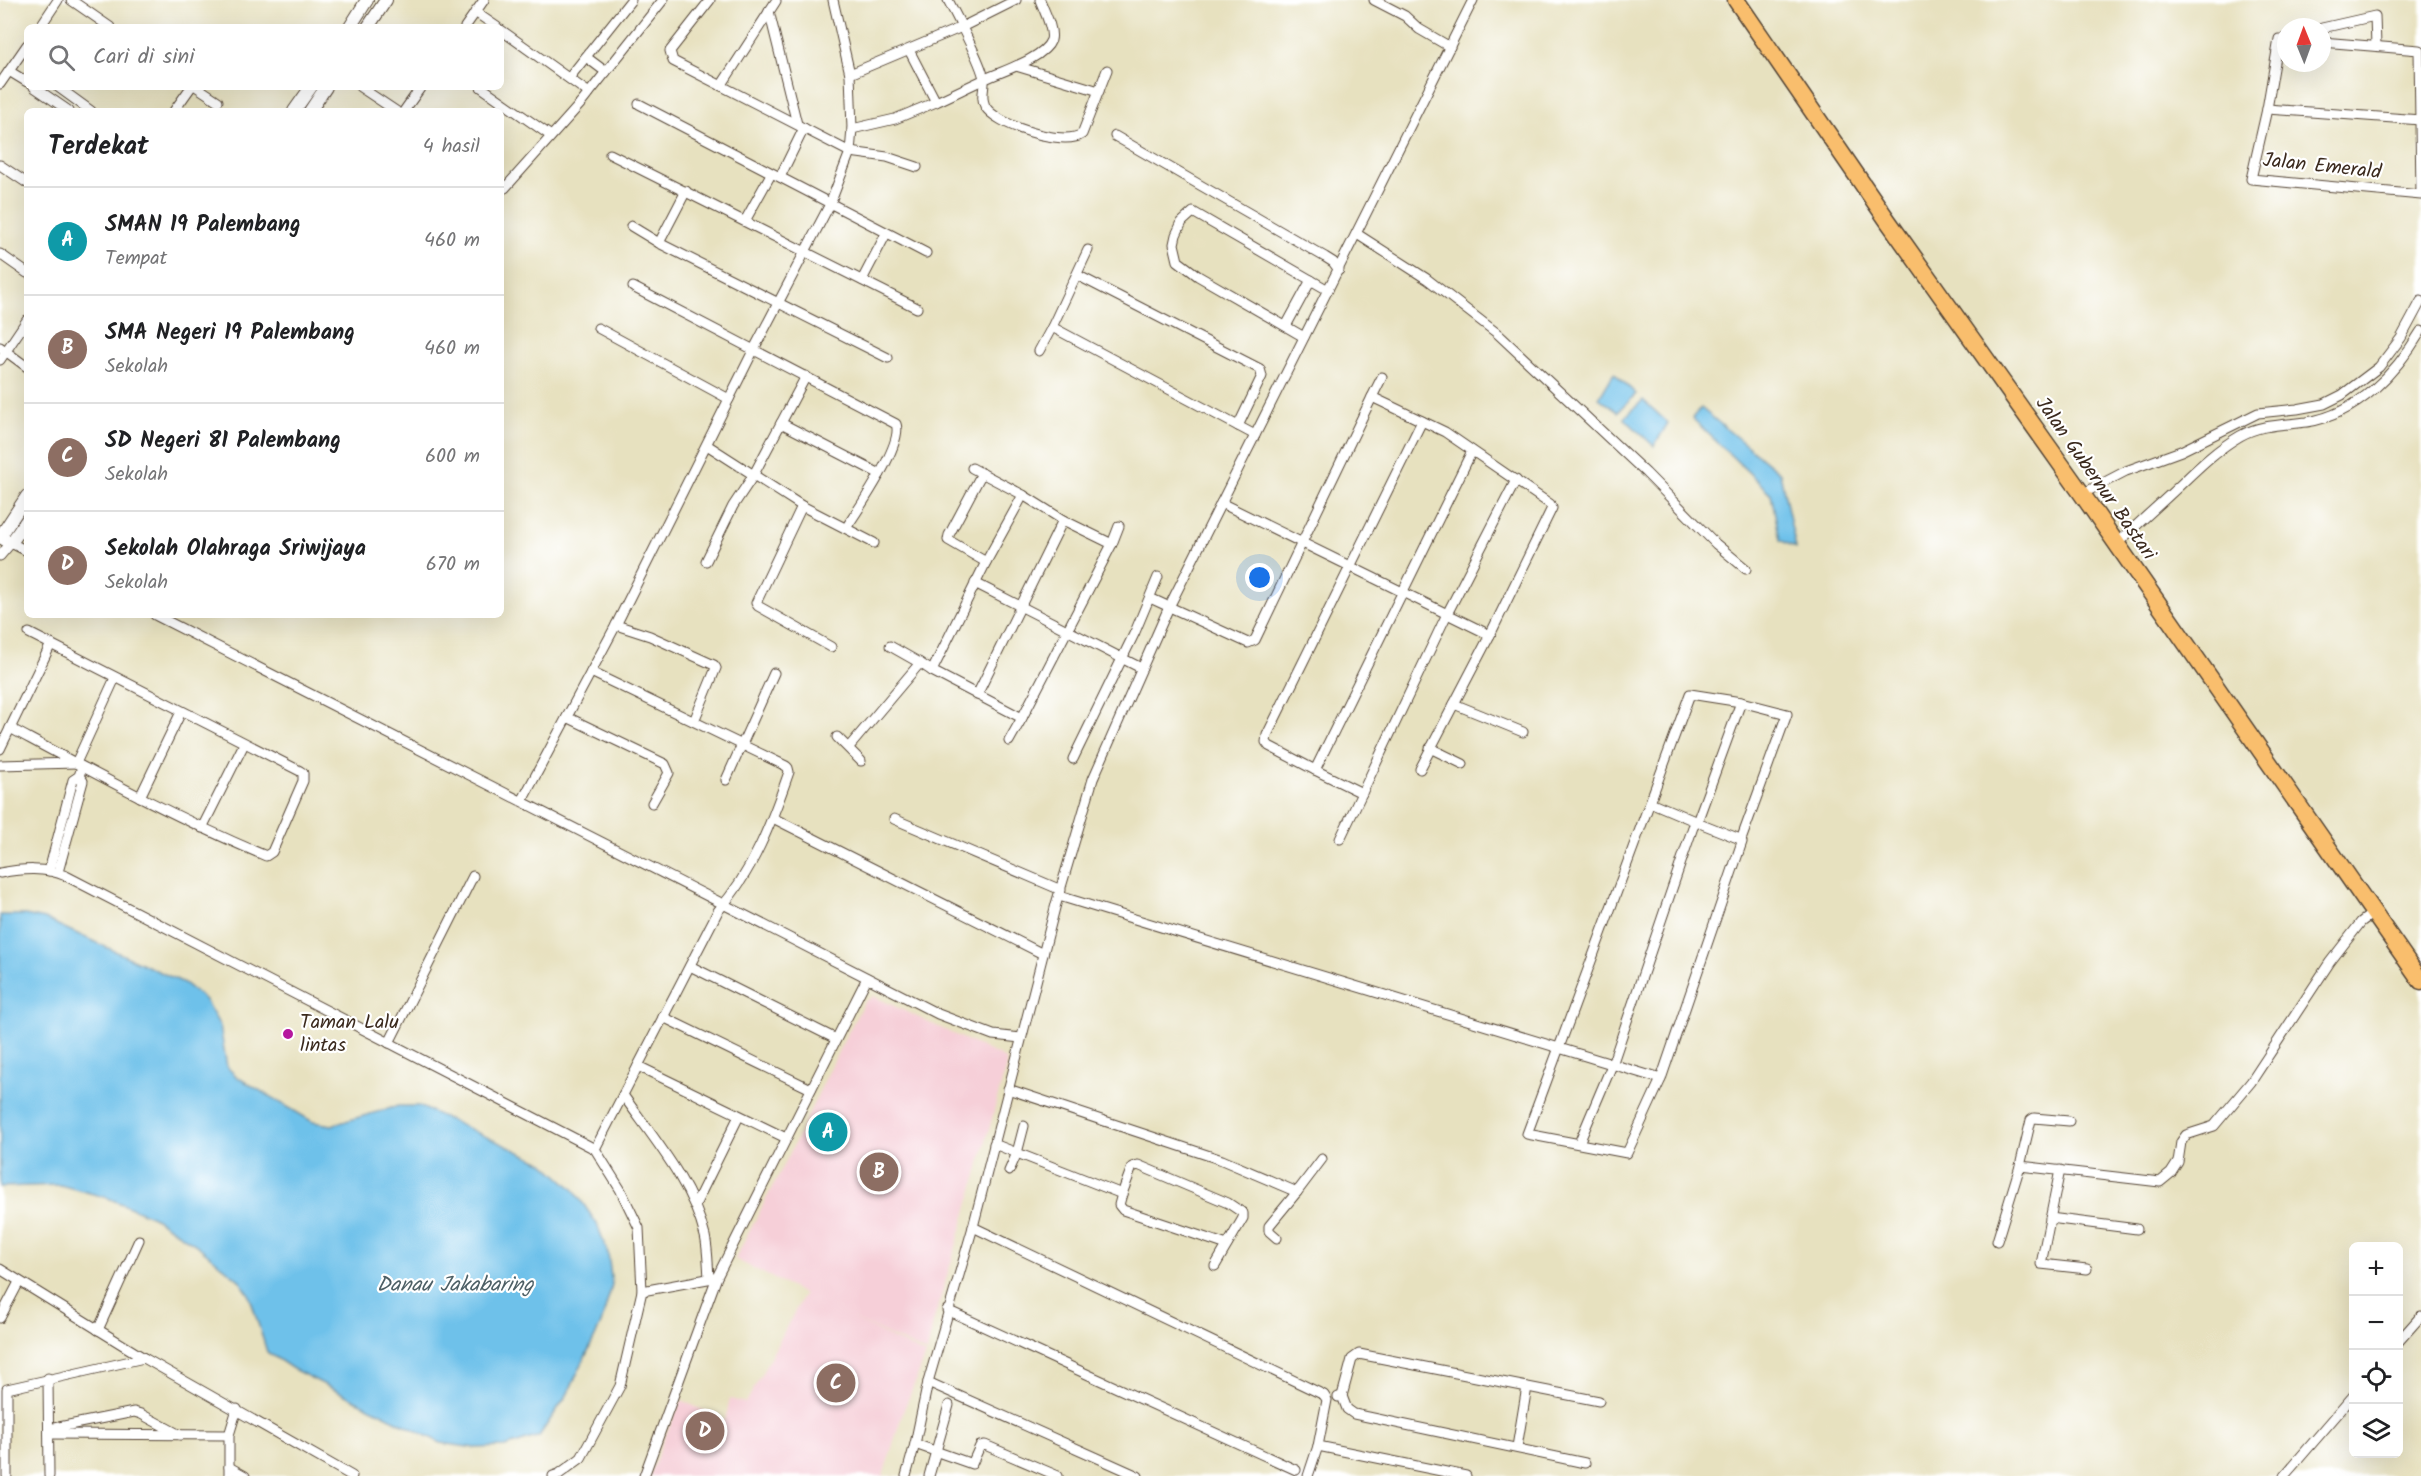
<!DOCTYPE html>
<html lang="id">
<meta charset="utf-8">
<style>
body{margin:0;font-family:Kalam,sans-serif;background:#f2f2f2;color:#202124}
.controls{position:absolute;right:18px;bottom:18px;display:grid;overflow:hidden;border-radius:9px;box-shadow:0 6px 24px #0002}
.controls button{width:54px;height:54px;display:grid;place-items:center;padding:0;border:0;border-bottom:2px solid #e0e0e0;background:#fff;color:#202124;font:30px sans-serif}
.compass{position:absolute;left:2277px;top:18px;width:54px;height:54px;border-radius:50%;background:#fff;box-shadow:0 6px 24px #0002;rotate:359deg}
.you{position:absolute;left:1260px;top:578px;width:21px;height:21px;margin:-15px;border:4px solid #fff;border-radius:50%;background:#1a73e8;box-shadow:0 0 0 9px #1a73e833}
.badge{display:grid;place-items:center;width:39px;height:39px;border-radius:50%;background:#d93025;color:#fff;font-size:20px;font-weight:700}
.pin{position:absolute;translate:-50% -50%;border:3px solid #fff;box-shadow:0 2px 6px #0006}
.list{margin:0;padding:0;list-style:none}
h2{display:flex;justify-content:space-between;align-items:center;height:78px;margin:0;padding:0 24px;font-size:26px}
h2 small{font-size:20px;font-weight:400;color:#757577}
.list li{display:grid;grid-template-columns:39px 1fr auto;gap:18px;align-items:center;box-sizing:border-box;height:108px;padding:0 24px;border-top:2px solid #e0e0e0}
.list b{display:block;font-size:22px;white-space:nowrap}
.list p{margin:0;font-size:20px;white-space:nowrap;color:#757577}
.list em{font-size:20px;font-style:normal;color:#757577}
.icon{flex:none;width:33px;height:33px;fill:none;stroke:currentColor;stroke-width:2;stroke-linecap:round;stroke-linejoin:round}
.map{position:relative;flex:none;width:2421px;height:1476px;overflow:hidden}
.search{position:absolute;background:#fff;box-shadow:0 6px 24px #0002;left:24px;top:24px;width:480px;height:66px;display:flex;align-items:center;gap:15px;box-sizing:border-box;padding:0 21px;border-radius:9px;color:#757577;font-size:22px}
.panel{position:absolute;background:#fff;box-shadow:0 6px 24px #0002;left:24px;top:108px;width:480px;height:510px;border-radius:9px}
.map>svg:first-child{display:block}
</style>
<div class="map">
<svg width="2421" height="1476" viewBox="0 0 2421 1476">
<rect width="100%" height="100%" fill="#fff"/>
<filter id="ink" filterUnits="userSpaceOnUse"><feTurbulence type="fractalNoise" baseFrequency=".0167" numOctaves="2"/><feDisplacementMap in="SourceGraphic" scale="12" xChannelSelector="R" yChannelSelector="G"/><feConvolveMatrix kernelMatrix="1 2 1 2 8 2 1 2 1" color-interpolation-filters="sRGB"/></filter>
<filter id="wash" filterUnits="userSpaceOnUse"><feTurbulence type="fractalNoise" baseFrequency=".008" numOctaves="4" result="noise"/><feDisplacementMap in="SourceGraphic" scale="24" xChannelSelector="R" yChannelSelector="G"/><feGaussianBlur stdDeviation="1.35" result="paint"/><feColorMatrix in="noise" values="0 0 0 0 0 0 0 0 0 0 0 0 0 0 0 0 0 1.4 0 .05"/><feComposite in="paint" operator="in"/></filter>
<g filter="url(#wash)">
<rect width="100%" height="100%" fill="#e7e1bf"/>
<path fill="#f6cfd8" d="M873,996L1000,1056L1006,1060V1066L974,1186L933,1323L927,1353L851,1318L926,1355L903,1412L883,1476H650L662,1443L682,1400L725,1421L730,1399L746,1403L804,1294L735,1259L788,1157L840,1048L864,1002Z"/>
<g fill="#6ec1ea" stroke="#547684" stroke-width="1.5">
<path d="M1614,373L1636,394L1618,412L1599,398Z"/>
<path d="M1643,400L1668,423L1654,446L1624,418Z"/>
<path d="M1701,408L1780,473L1796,548L1780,540L1771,494L1692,418Z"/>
<path d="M0,915H25L45,919L184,983L205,1000L220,1026L227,1067L237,1077L313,1122L332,1125L398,1106H419L544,1163L574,1190L597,1224L608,1253L612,1285L601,1324L567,1395L539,1436L505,1447L475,1448L441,1443L293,1369L267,1352L249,1294L239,1280L198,1246L153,1217L108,1198L60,1185L0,1187Z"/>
</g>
</g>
<g filter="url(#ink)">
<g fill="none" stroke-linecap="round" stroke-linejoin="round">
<defs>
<g id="minor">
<path d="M71,0L110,27"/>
<path d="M710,0L670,51L673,61L850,152L887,157L917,167"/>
<path d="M1016,0L962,27C968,40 982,66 984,79C985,89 980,96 985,106C995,125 1064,147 1082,134L1107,70"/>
<path d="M1374,0L1405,16L1419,29L1450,47"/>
<path d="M769,11L797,124"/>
<path d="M475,12L497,27"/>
<path d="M40,27L58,0"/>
<path d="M465,27L484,0"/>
<path d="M2322,28L2375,16L2376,46"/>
<path d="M501,30L589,93"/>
<path d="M2286,39H2279L2267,109L2251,179L2421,195L2419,50L2322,42"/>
<path d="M586,57L606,72"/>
<path d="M1016,66L1099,91"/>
<path d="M9,71L27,82"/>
<path d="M850,74L962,27L948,0"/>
<path d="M569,78L631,0"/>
<path d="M0,84L27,45"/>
<path d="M721,86L776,1"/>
<path d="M34,87L69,111"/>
<path d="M58,87L91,111"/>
<path d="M197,87L218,101"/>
<path d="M360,87L396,111"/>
<path d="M481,87L551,136"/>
<path d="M936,102C952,95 967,87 983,80C999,72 1044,59 1051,40C1054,29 1044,11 1040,0"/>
<path d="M639,104L926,253"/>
<path d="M2267,109L2421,120"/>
<path d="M174,111L191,87"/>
<path d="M404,111L421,87"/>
<path d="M852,129L895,119L936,102L909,50"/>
<path d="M1115,136L1325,257L1333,262L1339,270"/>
<path d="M610,154L917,308"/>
<path d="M0,165L27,183"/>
<path d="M780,177L804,128"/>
<path d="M501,185L505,188L582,102L663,0"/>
<path d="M745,221L771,174"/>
<path d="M631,226L659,243L888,358"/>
<path d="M1357,234L1427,279L1498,334L1646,473L1716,544L1746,569"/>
<path d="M659,243L686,191"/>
<path d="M1088,250L1052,327L1255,435"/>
<path d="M0,254L27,273"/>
<path d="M1077,275L1260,369L1262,376L1238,426"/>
<path d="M862,280L886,234"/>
<path d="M633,287L896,424C904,443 858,510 846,528"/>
<path d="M1286,326L1311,280"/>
<path d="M598,328L729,399"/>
<path d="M1304,337L1198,276L1178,261L1174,244L1176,235L1182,222L1193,212L1328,290"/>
<path d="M0,347L27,367"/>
<path d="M1039,351L1052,327"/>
<path d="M0,360L27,320"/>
<path d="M1372,397L1382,377"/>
<path d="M1422,421L1267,735L1266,742L1269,746L1315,770L1472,451"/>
<path d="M781,423L880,474"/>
<path d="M707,445L802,506L874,543"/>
<path d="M972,468L1023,495L986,562L932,671L1022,718L1112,544L1119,526"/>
<path d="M982,473L949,535L948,540L986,562"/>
<path d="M2082,494L2126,471L2181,451L2258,413L2297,409L2324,404L2342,395L2379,367L2401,338L2421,301"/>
<path d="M802,506L756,603L758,606L831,647"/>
<path d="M1063,520L1112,544"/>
<path d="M2117,544C2136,525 2157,507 2177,488C2197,469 2216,450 2240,436C2261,424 2284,425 2307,422C2358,414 2396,373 2421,331"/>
<path d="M0,556L11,543L27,551"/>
<path d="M706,561L733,506L753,476L806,376"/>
<path d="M975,583L1141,668"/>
<path d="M1150,598L1248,643L1255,640L1372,397L1445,432L1550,504L1552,508L1490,635C1400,591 1311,547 1221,503"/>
<path d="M155,615C417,746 677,881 938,1014L993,1035L1021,1038"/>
<path d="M616,625L650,636L714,665L716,668L694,721"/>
<path d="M890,646L920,663"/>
<path d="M591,672L786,766L788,768L789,772C772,821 753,872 718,911L595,1149"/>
<path d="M977,695L1063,520L1023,495"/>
<path d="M1741,702L1787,714L1741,840"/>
<path d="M1454,704L1523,732"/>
<path d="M567,717L665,764L669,773L652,803"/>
<path d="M10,728C94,773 178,819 266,856L272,852L303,781V773L300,771L29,633"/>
<path d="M837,737L861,761"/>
<path d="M1009,741L1022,718"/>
<path d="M849,747L920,663L932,671"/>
<path d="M1430,748L1463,764"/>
<path d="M0,749L51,644"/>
<path d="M1073,759L1135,632L1158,577"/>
<path d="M0,765L76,763L115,678"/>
<path d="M1420,769L1490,635"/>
<path d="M1315,770L1362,793L1447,614L1516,480"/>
<path d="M726,780L774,673"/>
<path d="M140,797L181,712"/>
<path d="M522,801L616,625L754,349L830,204L850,152L852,129L850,74L833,0"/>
<path d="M773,818L1043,954"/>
<path d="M894,819L1061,890"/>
<path d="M202,828L244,744"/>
<path d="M1340,839L1362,793"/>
<path d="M49,871L73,780L79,776L82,767"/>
<path d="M58,872L83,781L79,776"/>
<path d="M0,873C22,869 45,867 66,876L595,1149L620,1189L639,1228L642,1291L620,1386L581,1458L559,1474L553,1476"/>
<path d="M1059,896L1661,1079"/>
<path d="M690,966L836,1039"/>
<path d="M663,1017L811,1089"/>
<path d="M389,1043L473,876"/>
<path d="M638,1066L786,1138"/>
<path d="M1008,1089L1222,1160L1297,1192L1269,1226V1231L1277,1238"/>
<path d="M623,1095C654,1139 692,1183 705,1236C708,1249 708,1265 709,1278"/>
<path d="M2069,1121L2034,1118L2031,1120L2020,1166L2160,1182L2171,1173L2178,1162L2181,1142L2186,1135L2214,1126L2251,1082L2330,962L2361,922L2373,913"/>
<path d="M1579,1143L1612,1065L1693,827L1697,822L1740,839L1742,842L1661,1079L1627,1153L1527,1134L1690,694L1741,702L1697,822L1650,802"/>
<path d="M994,1144L1122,1194L1132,1167L1138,1165L1228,1203L1243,1213V1218L1215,1266"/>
<path d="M2060,1170L2041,1264L2087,1269"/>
<path d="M1009,1171L1017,1153L1024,1126"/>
<path d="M1297,1192L1322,1159"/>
<path d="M1122,1194L1119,1205L1123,1210L1227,1245"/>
<path d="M695,1205L739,1116"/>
<path d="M2050,1218L2137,1229"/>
<path d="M973,1227L1324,1395L1327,1400L1318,1446L1466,1476"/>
<path d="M1997,1241L2020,1166"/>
<path d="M0,1269L144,1358L352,1476"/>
<path d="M642,1291L713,1278"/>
<path d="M947,1310L1296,1470"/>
<path d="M0,1318L19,1282"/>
<path d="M98,1330L139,1240"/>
<path d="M2398,1342L2421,1316"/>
<path d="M48,1378L49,1476"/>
<path d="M928,1382L1138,1476"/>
<path d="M1342,1396L1352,1359L1359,1354L1599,1401"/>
<path d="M1338,1397L1342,1396L1347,1409L1354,1414L1585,1463"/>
<path d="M49,1429L134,1412L141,1414L180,1435"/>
<path d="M49,1434L229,1435"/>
<path d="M915,1444L972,1464L980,1446L985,1445L1058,1476"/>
<path d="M1517,1447L1527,1387"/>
<path d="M229,1467L245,1476"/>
<path d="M7,1476V1389L144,1358"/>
<path d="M229,1476V1435L237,1409"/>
<path d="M644,1476L717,1277L867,978"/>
<path d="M906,1476L915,1444L928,1382L973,1227L1056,904L1093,779L1169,607L1473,0"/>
<path d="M929,1476L949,1405"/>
<path d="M1308,1476L1318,1446"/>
<path d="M2284,1476L2354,1395"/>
</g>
<g id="tertiary">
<path d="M350,27L367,0"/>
<path d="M368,27L386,0"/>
<path d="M294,111L311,87"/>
<path d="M310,111L326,87"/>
<path d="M0,537L27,496"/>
<path d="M0,537L11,543L27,520"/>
</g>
<path id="trunk" d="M1736,0L1888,221L2082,494L2421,981"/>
</defs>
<use href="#minor" stroke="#554536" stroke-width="11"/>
<use href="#tertiary" stroke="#554536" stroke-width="14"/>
<use href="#trunk" stroke="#554536" stroke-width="19"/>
<use href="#minor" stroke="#fff" stroke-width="9"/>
<use href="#tertiary" stroke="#fff" stroke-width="12"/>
<use href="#trunk" stroke="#f9be6d" stroke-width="16"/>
</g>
</g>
<circle fill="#b5179e" stroke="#fff" stroke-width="2" cx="288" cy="1034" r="6"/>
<g text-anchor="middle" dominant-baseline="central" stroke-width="4.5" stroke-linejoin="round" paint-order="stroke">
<g font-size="20" fill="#3b2a1e" stroke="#fff">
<text transform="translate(2322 167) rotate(6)">Jalan Emerald</text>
<text transform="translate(2095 479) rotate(55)">Jalan Gubernur Bastari</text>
</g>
<g font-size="20" fill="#3b2a1e" stroke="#fff" text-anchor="start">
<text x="300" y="1023">Taman Lalu<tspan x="300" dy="23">lintas</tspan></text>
</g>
<g font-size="21" font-style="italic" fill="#4d5f65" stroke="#fff">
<text x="455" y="1285">Danau Jakabaring</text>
</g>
</g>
</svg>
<div class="controls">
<button>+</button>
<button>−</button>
<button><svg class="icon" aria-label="locate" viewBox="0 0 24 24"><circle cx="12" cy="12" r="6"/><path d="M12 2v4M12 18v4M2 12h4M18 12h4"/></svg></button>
<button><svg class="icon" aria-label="layers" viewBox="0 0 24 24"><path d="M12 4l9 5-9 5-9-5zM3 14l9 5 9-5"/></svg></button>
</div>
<svg class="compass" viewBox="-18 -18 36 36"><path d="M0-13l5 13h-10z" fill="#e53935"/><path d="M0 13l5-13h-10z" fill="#757577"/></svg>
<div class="you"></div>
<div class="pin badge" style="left:828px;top:1132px;background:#0f9aa8">A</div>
<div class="pin badge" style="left:879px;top:1172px;background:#8d6e63">B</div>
<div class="pin badge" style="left:836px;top:1383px;background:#8d6e63">C</div>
<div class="pin badge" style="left:705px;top:1431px;background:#8d6e63">D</div>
<div class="search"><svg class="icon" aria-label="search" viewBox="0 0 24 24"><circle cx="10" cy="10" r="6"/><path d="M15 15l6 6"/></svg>Cari di sini</div>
<section class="panel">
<h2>Terdekat<small>4 hasil</small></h2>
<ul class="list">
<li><span class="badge" style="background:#0f9aa8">A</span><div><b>SMAN 19 Palembang</b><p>Tempat</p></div><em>460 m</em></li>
<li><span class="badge" style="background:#8d6e63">B</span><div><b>SMA Negeri 19 Palembang</b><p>Sekolah</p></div><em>460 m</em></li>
<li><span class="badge" style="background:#8d6e63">C</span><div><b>SD Negeri 81 Palembang</b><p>Sekolah</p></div><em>600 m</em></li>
<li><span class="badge" style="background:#8d6e63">D</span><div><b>Sekolah Olahraga Sriwijaya</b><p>Sekolah</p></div><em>670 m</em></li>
</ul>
</section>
</div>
